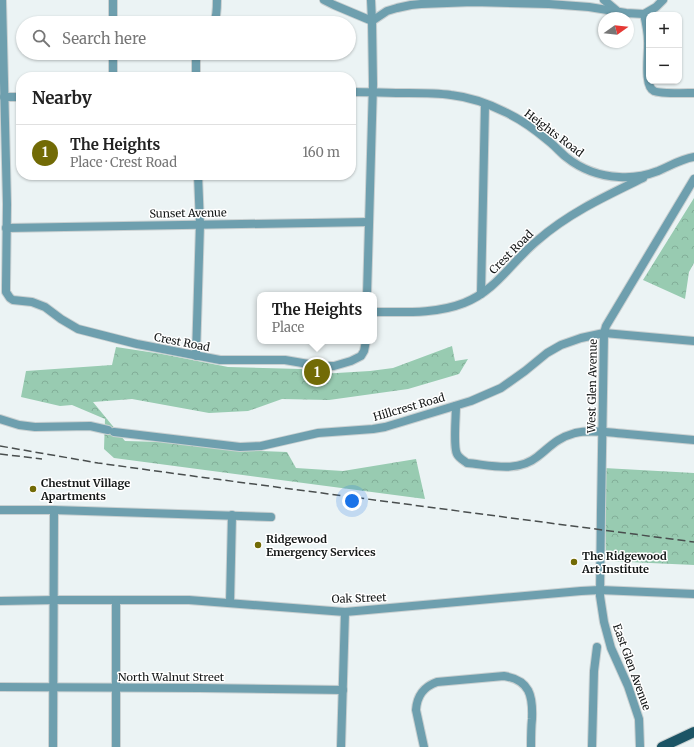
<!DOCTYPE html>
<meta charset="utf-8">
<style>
body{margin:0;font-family:Merriweather,serif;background:#f6f6f6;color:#222}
.controls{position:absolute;right:12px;top:12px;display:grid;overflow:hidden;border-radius:8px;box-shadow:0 1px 3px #0004}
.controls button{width:36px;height:36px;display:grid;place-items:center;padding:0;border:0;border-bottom:1px solid #e0e0e0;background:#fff;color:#222;font:20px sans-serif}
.compass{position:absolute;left:598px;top:12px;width:36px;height:36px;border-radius:50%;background:#fff;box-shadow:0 1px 3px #0004;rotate:75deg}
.you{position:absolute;left:352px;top:501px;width:14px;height:14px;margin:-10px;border:3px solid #fff;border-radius:50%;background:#1a73e8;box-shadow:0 0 0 6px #1a73e833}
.badge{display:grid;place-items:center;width:26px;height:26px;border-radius:50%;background:#726b06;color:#fff;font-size:13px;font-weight:700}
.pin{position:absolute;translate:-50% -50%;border:2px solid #fff;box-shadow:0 1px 4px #0006}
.popup{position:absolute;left:257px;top:292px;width:120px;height:52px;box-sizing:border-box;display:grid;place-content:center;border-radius:8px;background:#fff;filter:drop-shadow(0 1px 3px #0005);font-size:13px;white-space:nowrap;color:#767676}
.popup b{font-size:15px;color:#222}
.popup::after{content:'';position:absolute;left:50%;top:100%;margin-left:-8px;border:8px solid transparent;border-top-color:#fff}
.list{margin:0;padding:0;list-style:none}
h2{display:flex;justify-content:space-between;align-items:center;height:52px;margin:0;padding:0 16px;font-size:17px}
h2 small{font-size:13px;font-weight:400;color:#767676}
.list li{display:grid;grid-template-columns:26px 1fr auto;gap:12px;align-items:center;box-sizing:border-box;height:56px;padding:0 16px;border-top:1px solid #e0e0e0}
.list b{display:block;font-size:15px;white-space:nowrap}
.list p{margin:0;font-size:13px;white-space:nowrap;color:#767676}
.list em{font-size:13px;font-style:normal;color:#767676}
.icon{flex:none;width:22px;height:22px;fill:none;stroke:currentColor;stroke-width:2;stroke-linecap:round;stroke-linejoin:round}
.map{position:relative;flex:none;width:694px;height:747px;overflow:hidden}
.search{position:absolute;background:#fff;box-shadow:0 1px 3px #0004;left:16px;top:16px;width:340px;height:44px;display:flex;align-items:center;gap:10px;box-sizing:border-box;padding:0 14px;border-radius:22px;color:#767676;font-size:15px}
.panel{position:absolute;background:#fff;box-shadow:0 1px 3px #0004;left:16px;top:72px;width:340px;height:108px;border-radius:16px}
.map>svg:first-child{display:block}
</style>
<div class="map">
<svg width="694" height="747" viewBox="0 0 694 747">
<defs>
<pattern id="forest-crowns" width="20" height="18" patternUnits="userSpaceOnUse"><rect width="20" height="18" fill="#98cbb1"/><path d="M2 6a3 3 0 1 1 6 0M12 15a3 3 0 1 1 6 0" fill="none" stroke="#82ae98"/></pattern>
</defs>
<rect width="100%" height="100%" fill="#ebf3f4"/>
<g fill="url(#forest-crowns)">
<path d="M694,198V263L689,272L685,299L643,280Z"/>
<path d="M452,346L455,361L468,359L459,374L408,389L329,400L282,399L248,411L209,413L132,399L93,402L125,441L161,442L235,450L287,452L296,468L343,471L416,459L425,499L114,458L104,449L105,419L72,405L60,406L21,397L26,371L112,365L116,347L162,354L228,367L301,369L320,374L370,371L393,368Z"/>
<path d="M604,468L694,473V565L606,561Z"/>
</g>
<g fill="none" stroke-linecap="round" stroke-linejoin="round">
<defs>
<g id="minor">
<path d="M2,0L7,204L6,287V292L10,298L13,300L32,302L45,307L61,319L78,329L137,344L220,360H285L320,366H334L351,361L361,356L364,351L366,341"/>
<path d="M113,0V23"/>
<path d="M324,0L334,5L372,21"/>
<path d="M604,0L616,10"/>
<path d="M644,14C646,23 648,32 648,41C649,52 643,86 654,91C660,94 686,93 694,93"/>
<path d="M372,21L387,11L397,8L411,5L421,4L473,2L549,4L589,7L626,13L644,14L656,7L663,0"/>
<path d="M214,23C217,16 217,8 217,0"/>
<path d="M113,77V53"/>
<path d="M196,77V53"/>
<path d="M351,92C370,92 389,93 408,93C423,93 437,93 451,95C469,97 489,104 505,112C520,119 533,128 546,139C553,144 559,151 566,157C581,169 600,176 619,177C632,178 645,176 658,171C670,166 681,159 694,157"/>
<path d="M4,97H21"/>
<path d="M6,228L369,222"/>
<path d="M481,294L485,104"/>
<path d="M367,295L373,84L372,21L371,0"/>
<path d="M374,312C404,312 436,314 464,303C497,290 512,261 538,240C569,213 606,196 643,178"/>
<path d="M196,356L200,224L198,175"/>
<path d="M456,406C456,416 453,447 457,454C459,458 463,460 467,463C490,465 517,473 537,457C551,446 557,438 575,433C592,429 611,433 627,434C649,436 672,438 694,440"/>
<path d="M0,419L19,425L35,427L90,426L108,430"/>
<path d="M114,432L240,447L261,446L318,433L373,429L385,427L471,401L501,388L525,371L547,353L561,345L581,338L604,333L694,341"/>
<path d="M0,510H54L271,517"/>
<path d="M0,601L54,600H189L345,612L581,591L600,590L694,594"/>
<path d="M230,603L232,515"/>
<path d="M0,687L199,688L343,690"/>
<path d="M53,747L54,510"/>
<path d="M116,747V600"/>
<path d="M341,747L345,612"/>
<path d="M424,747L416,710C417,696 423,687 437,682L504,676C530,680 533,696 532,719C531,728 531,738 531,747"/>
<path d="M592,747L594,671L597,647"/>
<path d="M640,747L639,719L628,686L611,648L604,622L600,596L601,510L604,333L606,326L694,179"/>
</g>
<path id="major" d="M662,747L694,732"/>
</defs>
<use href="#minor" stroke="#c9d0d1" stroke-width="10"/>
<use href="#major" stroke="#c9d0d1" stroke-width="12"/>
<use href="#minor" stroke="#6e9fae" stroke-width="8"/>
<use href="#major" stroke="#1b5465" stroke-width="10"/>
<g stroke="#494e4e" stroke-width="1.5" stroke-dasharray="8 4" stroke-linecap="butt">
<path d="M0,446L98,463L200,477L694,542"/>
<path d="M0,454L42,459"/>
</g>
</g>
<g fill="#726b06" stroke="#fff" stroke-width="1.5">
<circle cx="33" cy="489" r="4"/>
<circle cx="258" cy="545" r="4"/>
<circle cx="574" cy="562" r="4"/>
</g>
<g text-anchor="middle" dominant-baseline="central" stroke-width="3" stroke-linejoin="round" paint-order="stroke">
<g font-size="11" fill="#141717" stroke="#fff">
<text transform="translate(554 133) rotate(37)">Heights Road</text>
<text transform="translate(188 213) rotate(-1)">Sunset Avenue</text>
<text transform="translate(511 252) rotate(-45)">Crest Road</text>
<text transform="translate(182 342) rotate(11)">Crest Road</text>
<text transform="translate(592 386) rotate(-89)">West Glen Avenue</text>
<text transform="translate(409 407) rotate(-16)">Hillcrest Road</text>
<text transform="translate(359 598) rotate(-2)">Oak Street</text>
<text transform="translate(632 667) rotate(70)">East Glen Avenue</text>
<text x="171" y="677">North Walnut Street</text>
</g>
<g font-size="11" font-weight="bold" fill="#141717" stroke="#fff" text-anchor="start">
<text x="41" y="483">Chestnut Village<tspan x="41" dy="13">Apartments</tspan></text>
<text x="266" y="539">Ridgewood<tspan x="266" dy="13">Emergency Services</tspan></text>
<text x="582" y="556">The Ridgewood<tspan x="582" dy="13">Art Institute</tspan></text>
</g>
</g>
</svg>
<div class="controls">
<button>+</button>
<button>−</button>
</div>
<svg class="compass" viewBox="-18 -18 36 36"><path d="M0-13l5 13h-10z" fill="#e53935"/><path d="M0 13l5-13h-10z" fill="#767676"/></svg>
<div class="you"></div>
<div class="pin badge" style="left:317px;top:372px">1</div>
<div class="popup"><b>The Heights</b>Place</div>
<div class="search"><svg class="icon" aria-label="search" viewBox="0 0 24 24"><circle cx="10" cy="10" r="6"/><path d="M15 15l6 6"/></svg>Search here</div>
<section class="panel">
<h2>Nearby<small></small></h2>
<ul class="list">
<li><span class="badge">1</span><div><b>The Heights</b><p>Place · Crest Road</p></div><em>160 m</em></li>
</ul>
</section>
</div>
